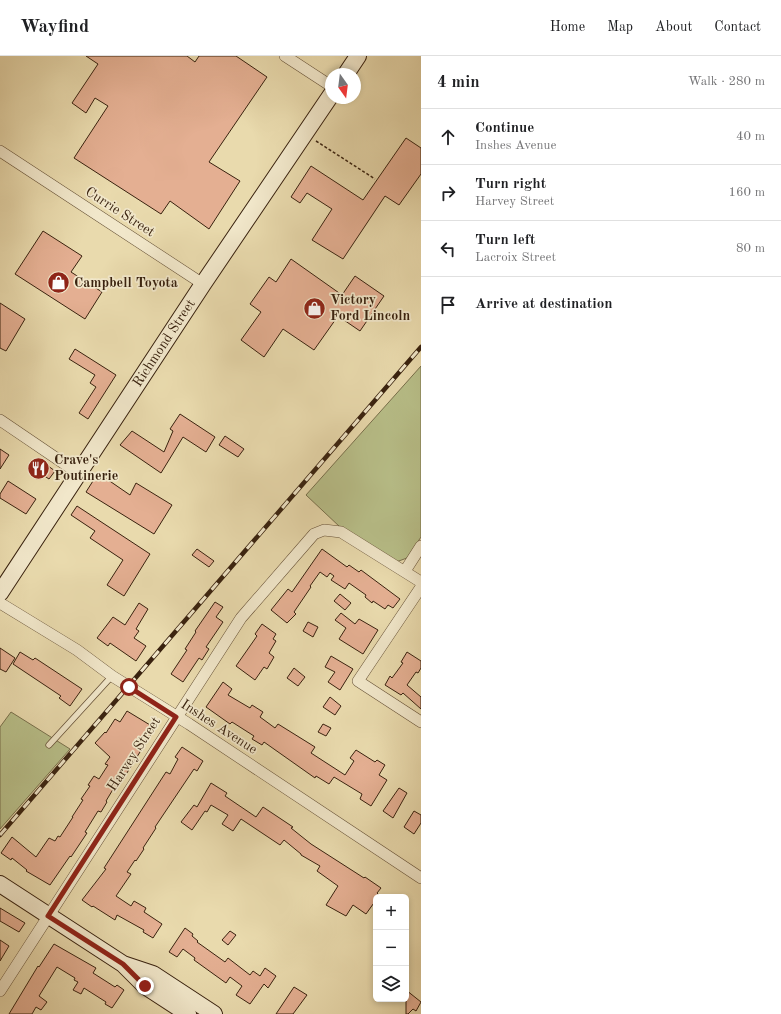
<!DOCTYPE html>
<meta charset="utf-8">
<style>
body{margin:0;font-family:"Old Standard TT",serif;background:#f6f6f6;color:#202124}
.controls{position:absolute;right:12px;bottom:12px;display:grid;overflow:hidden;border-radius:6px;box-shadow:0 2px 6px #0003}
.controls button{width:36px;height:36px;display:grid;place-items:center;padding:0;border:0;border-bottom:1px solid #e0e0e0;background:#fff;color:#202124;font:20px sans-serif}
.compass{position:absolute;left:325px;top:12px;width:36px;height:36px;border-radius:50%;background:#fff;box-shadow:0 2px 6px #0003;rotate:166deg}
.stop{position:absolute;width:12px;height:12px;margin:-9px;border:3px solid #8f2418;border-radius:50%;background:#fff}
.stop.end{background:#8f2418;border-color:#fff;box-shadow:0 1px 4px #0008}
.list{margin:0;padding:0;list-style:none}
h2{display:flex;justify-content:space-between;align-items:center;height:52px;margin:0;padding:0 16px;font-size:17px}
h2 small{font-size:13px;font-weight:400;color:#757577}
.list li{display:grid;grid-template-columns:26px 1fr auto;gap:12px;align-items:center;box-sizing:border-box;height:56px;padding:0 16px;border-top:1px solid #e0e0e0}
.list b{display:block;font-size:15px;white-space:nowrap}
.list p{margin:0;font-size:13px;white-space:nowrap;color:#757577}
.list em{font-size:13px;font-style:normal;color:#757577}
.icon{flex:none;width:22px;height:22px;fill:none;stroke:currentColor;stroke-width:2;stroke-linecap:round;stroke-linejoin:round}
.map{position:relative;flex:none;width:421px;height:958px;overflow:hidden}
header{display:flex;align-items:center;gap:24px;box-sizing:border-box;height:56px;padding:0 20px;background:#fff;border-bottom:1px solid #e0e0e0}
header strong{font-size:19px}
nav{display:flex;gap:22px;margin-inline-start:auto;font-size:14px}
main{display:flex}
aside{flex:1;background:#fff}
.map>svg:first-child{display:block}
</style>
<header>
<strong>Wayfind</strong>
<nav><a>Home</a><a>Map</a><a>About</a><a>Contact</a></nav>
</header>
<main>
<div class="map">
<svg width="421" height="958" viewBox="0 0 421 958">
<rect width="100%" height="100%" fill="#e9daad"/>
<filter id="stains"><feTurbulence type="fractalNoise" baseFrequency=".005" numOctaves="4"/><feColorMatrix values="0 0 0 0 .2 0 0 0 0 .09 0 0 0 0 .02 0 0 0 .5 -.17"/></filter>
<radialGradient id="worn" r=".72"><stop offset=".6" stop-color="#630" stop-opacity="0"/><stop offset="1" stop-color="#630" stop-opacity=".3"/></radialGradient>
<g fill="#b8bf89" stroke="#78704c">
<path d="M421,310V481L407,502L396,506L340,471L306,439Z"/>
<path d="M11,656L70,693L0,773V671Z"/>
</g>
<g fill="#e4af92" stroke="#39220f">
<path d="M86,0H187L195,6L199,0H236L267,21L209,106L240,125L209,173L170,145L161,158L74,102L108,50L95,42L86,57L72,47L98,8Z"/>
<path d="M406,82L421,92V118L399,149L385,140L343,203L312,184L332,153L307,137L300,147L291,141L311,110L363,144Z"/>
<path d="M43,175L82,200L71,216L102,236L85,263L15,218Z"/>
<path d="M291,203L342,239L355,220L384,240L360,275L338,260L314,294L283,273L264,301L241,284L261,256L250,248L269,221L276,226Z"/>
<path d="M0,247L25,263L6,295L0,292Z"/>
<path d="M75,293L116,319L88,363L79,357L96,331L90,327L95,319L69,303Z"/>
<path d="M180,358L215,381L206,396L183,381L161,417L120,389L132,375L164,396L173,375L170,373Z"/>
<path d="M225,380L244,393L238,401L219,389Z"/>
<path d="M0,393L9,399L0,413Z"/>
<path d="M40,404L55,415L49,423L34,413Z"/>
<path d="M98,417L130,439L136,427L172,449L154,478L86,436Z"/>
<path d="M8,425L36,443L26,458L0,442V438Z"/>
<path d="M77,450L150,498L124,540L107,529L123,504L90,482L95,475L71,459Z"/>
<path d="M197,493L214,505L209,511L192,499Z"/>
<path d="M322,493L347,511L349,509L359,516L361,514L400,543L393,552L388,549L385,553L373,545L372,547L365,541L366,539L349,527L345,533L331,524L334,520L330,517L327,521L320,516L310,530L311,531L294,556L296,558L287,567L271,554L288,533L292,536Z"/>
<path d="M340,538L351,547L345,554L334,545Z"/>
<path d="M215,546L223,551L216,561L223,566L206,591L209,593L202,604L199,602L183,626L171,618L187,594L185,593L196,576L195,575Z"/>
<path d="M139,547L148,553L136,573L139,575L134,582L146,590L136,605L110,587L108,590L97,582L113,561L125,569Z"/>
<path d="M341,557L355,568L359,563L378,574L363,598L339,583L346,572L335,564Z"/>
<path d="M308,566L318,571L313,581L303,575Z"/>
<path d="M262,568L276,578L273,583L276,585L269,597L274,601L267,613L264,611L255,624L236,610L257,580L255,578Z"/>
<path d="M0,592L15,602L6,616L0,613Z"/>
<path d="M20,596L33,604L35,602L82,633L70,650L59,642L61,640L13,608Z"/>
<path d="M407,596L421,605V612L418,617L416,616L407,629L421,641V653L403,637L401,639L385,629L390,620L392,622L403,607L401,606Z"/>
<path d="M331,600L353,613L340,634L328,626L335,616L325,611Z"/>
<path d="M294,612L305,621L298,630L287,622Z"/>
<path d="M223,626L232,633L228,639L250,652L252,649L263,656L260,661L275,672L278,668L315,691L311,697L345,719L354,705L350,702L356,694L375,706L377,704L385,709L379,719L387,724L371,750L360,743L362,738L334,721L329,728L316,720L315,722L264,686L262,689L252,683L254,680L232,666L230,668L206,651Z"/>
<path d="M330,641L341,650L335,659L323,651Z"/>
<path d="M127,655L155,672L125,720L124,719L116,731L115,730L106,745L107,746L101,756L98,755L85,776L87,777L71,801L70,800L50,829L26,815L27,814L12,802L11,804L1,797L12,781L36,801L49,782L55,785L58,780L60,781L73,761H72L83,744L81,743L90,730L88,729L94,720L99,723L108,709L105,708L110,701L95,687L105,676L106,677L115,663L120,666Z"/>
<path d="M323,668L331,672L326,680L318,676Z"/>
<path d="M182,691L203,705L197,715L194,713L155,771L156,772L143,792L144,793L136,805L135,804L127,816L131,818L116,840L131,850L134,845L146,852L144,856L162,868L153,882L143,876L144,874L117,859L115,864L93,850L92,851L82,844L106,813L104,812L166,716L170,718L178,703L175,701Z"/>
<path d="M211,727L227,737L225,740L256,761L263,751L293,771L291,772L311,788L364,822L365,821L381,832L377,837L379,839L376,841V844L366,858L353,849L346,860L326,849L338,830L317,815L320,810L301,799V798L284,784L280,789L241,763L233,775L222,768L228,759L211,749L207,756L205,755L192,774L181,766L194,749L197,751Z"/>
<path d="M399,732L407,737L393,762L383,755Z"/>
<path d="M414,755L421,759V767L414,778L404,771Z"/>
<path d="M0,852L25,867L19,876L0,865Z"/>
<path d="M185,872L193,878L192,880L198,885L197,886L225,906L228,902L250,919L253,915L260,920L265,912L276,920L268,932L264,928L250,948L236,939L242,930L230,921L226,927L194,904L195,902L183,893L177,901L169,896Z"/>
<path d="M230,875L236,879L228,889L222,884Z"/>
<path d="M0,884L9,890L0,905Z"/>
<path d="M54,888L96,912L93,917L115,931L117,929L124,934L112,952L105,948L106,946L84,932L81,938L73,934L78,926L74,924L75,922L57,911L39,940L47,946L41,954L36,951L32,958H9L38,910L39,911Z"/>
<path d="M294,931L307,939L293,958H276Z"/>
<path d="M406,934L421,946L416,955L413,953L408,958H406Z"/>
</g>
<g fill="none" stroke-linecap="round" stroke-linejoin="round">
<defs>
<path id="service" d="M49,689L112,620"/>
<g id="minor">
<path d="M285,0L331,30"/>
<path d="M0,95L203,228"/>
<path d="M0,364L78,417"/>
<path d="M405,515L421,490"/>
<path d="M421,531L358,625L421,666"/>
<path d="M0,547L77,594L112,620L189,668L421,822"/>
<path d="M0,935L241,562L314,478L324,474L341,476L421,526"/>
</g>
<g id="secondary">
<path d="M346,18L358,0"/>
<path id="s1" d="M0,537L203,228L331,39"/>
<path d="M0,828L123,908L145,930L188,958"/>
<path d="M126,909L153,918L214,958"/>
</g>
</defs>
<use href="#service" stroke="#655036" stroke-width="7"/>
<use href="#minor" stroke="#655036" stroke-width="12"/>
<use href="#secondary" stroke="#39220f" stroke-width="18"/>
<path stroke="#39220f" stroke-width="1.5" stroke-dasharray="3 2" stroke-linecap="butt" d="M316,85L375,123"/>
<use href="#service" stroke="#f1e7ca" stroke-width="5.5"/>
<use href="#minor" stroke="#f1e7ca" stroke-width="11"/>
<use href="#secondary" stroke="#f1e7ca" stroke-width="16"/>
<defs>
<path id="rail" d="M0,779L421,291"/>
</defs>
<use href="#rail" stroke="#39220f" stroke-width="4.5"/>
<use href="#rail" stroke="#f1e7ca" stroke-width="3" stroke-dasharray="9" stroke-linecap="butt"/>
</g>
<g fill="none" stroke-linecap="round" stroke-linejoin="round">
<path stroke="#8f2418" stroke-width="5" d="M129,631L176,661L48,860L123,908L145,930"/>
</g>
<defs>
<symbol id="shop-disc" viewBox="-11 -11 22 22"><circle r="9.5" fill="#8f2418" stroke="#f1e7ca"/><path d="M-5-2.5h2.3a2.7 3.5 0 0 1 5.4 0H5L5.5 6h-11ZM-1.5-2.5h3a1.5 2.3 0 0 0-3 0Z" fill="#fff"/></symbol>
<symbol id="restaurant-disc" viewBox="-11 -11 22 22"><circle r="9.5" fill="#8f2418" stroke="#f1e7ca"/><path d="M-5-6h1v4h1v-4h1v4h1v-4h1v5L-1.5 .5V6h-2V.5L-5-1ZM5-6V6H3V1.5H1.5Q1.5-4 5-6Z" fill="#fff"/></symbol>
</defs>
<g fill-rule="evenodd">
<use href="#shop-disc" x="46" y="214" width="25" height="25"/>
<use href="#shop-disc" x="302" y="240" width="25" height="25"/>
<use href="#restaurant-disc" x="26" y="400" width="25" height="25"/>
</g>
<g text-anchor="middle" dominant-baseline="central" stroke-width="3.5" stroke-linejoin="round" paint-order="stroke">
<g font-size="14" fill="#39220f" stroke="#f1e7ca">
<text transform="translate(120 156) rotate(33)">Currie Street</text>
<text stroke="none"><textPath href="#s1" startOffset="299">Richmond Street</textPath></text>
<text transform="translate(219 671) rotate(33)">Inshes Avenue</text>
<text transform="translate(134 698) rotate(-57)">Harvey Street</text>
</g>
<g font-size="14" font-weight="bold" fill="#39220f" stroke="#f1e7ca" text-anchor="start">
<text x="74" y="227">Campbell Toyota</text>
<text x="330" y="244">Victory<tspan x="330" dy="16">Ford Lincoln</tspan></text>
<text x="54" y="404">Crave's<tspan x="54" dy="16">Poutinerie</tspan></text>
</g>
</g>
<rect width="100%" height="100%" filter="url(#stains)"/>
<rect width="100%" height="100%" fill="url(#worn)"/>
</svg>
<div class="controls">
<button>+</button>
<button>−</button>
<button><svg class="icon" aria-label="layers" viewBox="0 0 24 24"><path d="M12 4l9 5-9 5-9-5zM3 14l9 5 9-5"/></svg></button>
</div>
<svg class="compass" viewBox="-18 -18 36 36"><path d="M0-13l5 13h-10z" fill="#e53935"/><path d="M0 13l5-13h-10z" fill="#757577"/></svg>
<div class="stop" style="left:129px;top:631px"></div>
<div class="stop end" style="left:145px;top:930px"></div>
</div>
<aside>
<h2>4 min<small>Walk · 280 m</small></h2>
<ul class="list">
<li><svg class="icon" aria-label="ahead" viewBox="0 0 24 24"><path d="M12 20V5M6 11l6-6 6 6"/></svg><div><b>Continue</b><p>Inshes Avenue</p></div><em>40 m</em></li>
<li><svg class="icon" aria-label="right" viewBox="0 0 24 24"><path d="M7 20v-9h11M14 6l5 5-5 5"/></svg><div><b>Turn right</b><p>Harvey Street</p></div><em>160 m</em></li>
<li><svg class="icon" aria-label="left" viewBox="0 0 24 24"><path d="M17 20v-9H6M10 6l-5 5 5 5"/></svg><div><b>Turn left</b><p>Lacroix Street</p></div><em>80 m</em></li>
<li><svg class="icon" aria-label="arrive" viewBox="0 0 24 24"><path d="M6 21V4h12l-3 4 3 4H6"/></svg><div><b>Arrive at destination</b></div></li>
</ul>
</aside>
</main>
